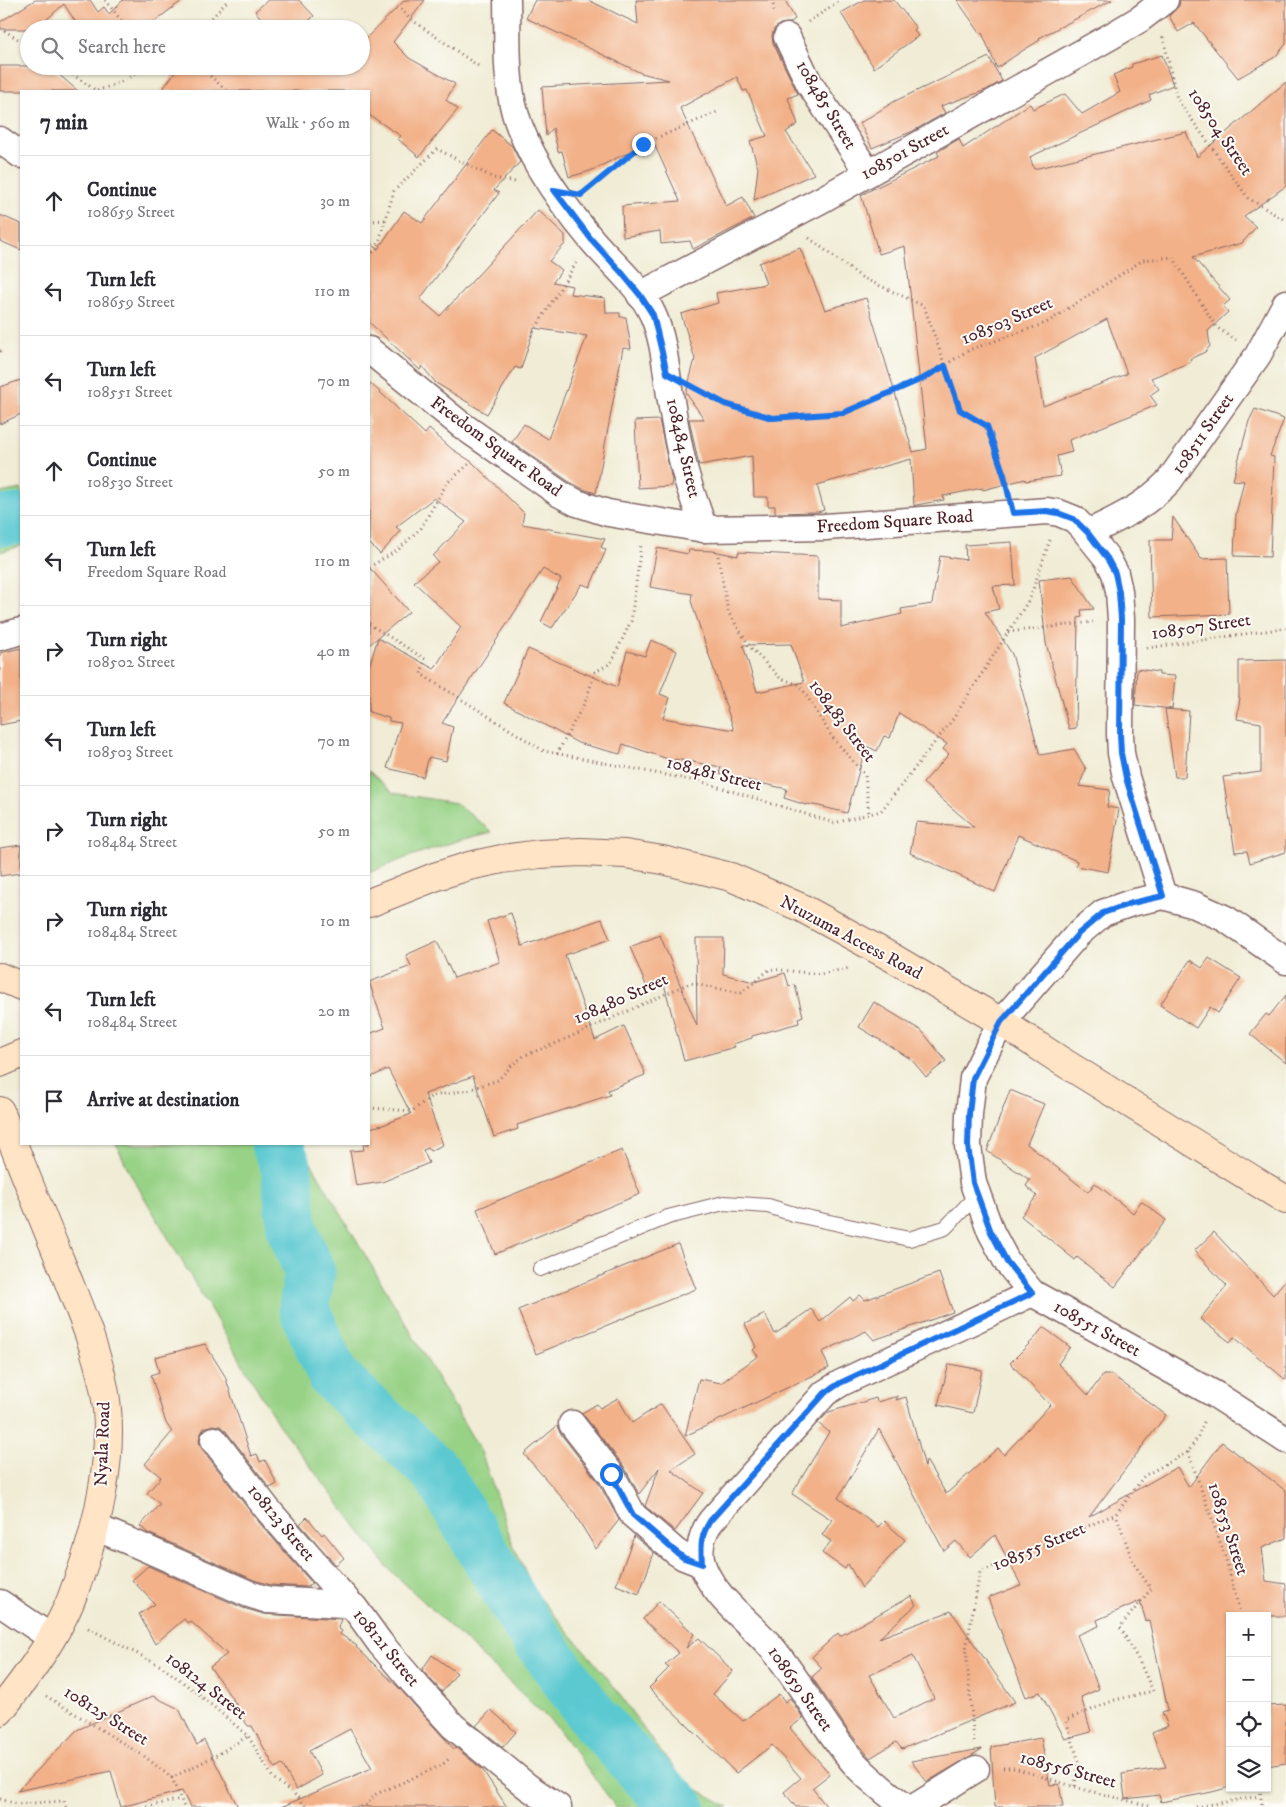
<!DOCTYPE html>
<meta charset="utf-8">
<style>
body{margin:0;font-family:"IM FELL DW Pica",serif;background:#f7f7f7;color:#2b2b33}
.controls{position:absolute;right:15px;bottom:15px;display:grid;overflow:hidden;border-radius:0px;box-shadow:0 1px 4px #0004}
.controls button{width:45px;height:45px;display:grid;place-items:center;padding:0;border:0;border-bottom:1px solid #e1e1e2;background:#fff;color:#2b2b33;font:25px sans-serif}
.stop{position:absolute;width:15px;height:15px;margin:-11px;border:4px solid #1a73e8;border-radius:50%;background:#fff}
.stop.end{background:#1a73e8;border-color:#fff;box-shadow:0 1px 5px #0008}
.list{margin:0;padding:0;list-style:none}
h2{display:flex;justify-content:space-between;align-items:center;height:65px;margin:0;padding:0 20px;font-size:21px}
h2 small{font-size:16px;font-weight:400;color:#7c7c81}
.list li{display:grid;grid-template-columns:32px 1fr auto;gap:15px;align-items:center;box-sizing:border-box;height:90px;padding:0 20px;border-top:1px solid #e1e1e2}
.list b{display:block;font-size:19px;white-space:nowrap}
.list p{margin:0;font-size:16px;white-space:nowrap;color:#7c7c81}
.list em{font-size:16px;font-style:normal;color:#7c7c81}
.icon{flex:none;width:28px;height:28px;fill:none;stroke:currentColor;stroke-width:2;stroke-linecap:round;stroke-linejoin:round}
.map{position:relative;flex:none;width:1286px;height:1807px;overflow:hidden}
.search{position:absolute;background:#fff;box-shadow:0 1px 4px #0004;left:20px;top:20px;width:350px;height:55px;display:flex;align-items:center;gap:12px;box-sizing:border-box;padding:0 18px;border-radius:28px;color:#7c7c81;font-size:19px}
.panel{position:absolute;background:#fff;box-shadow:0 1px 4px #0004;left:20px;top:90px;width:350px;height:1055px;border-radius:0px}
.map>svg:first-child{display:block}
</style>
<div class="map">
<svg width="1286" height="1807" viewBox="0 0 1286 1807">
<rect width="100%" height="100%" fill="#fdfcf7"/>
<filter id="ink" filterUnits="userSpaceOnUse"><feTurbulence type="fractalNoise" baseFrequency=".02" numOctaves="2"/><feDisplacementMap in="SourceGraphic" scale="10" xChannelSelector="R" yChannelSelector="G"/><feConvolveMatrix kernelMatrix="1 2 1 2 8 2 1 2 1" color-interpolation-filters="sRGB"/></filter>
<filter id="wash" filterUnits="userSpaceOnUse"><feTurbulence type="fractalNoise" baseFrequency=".0096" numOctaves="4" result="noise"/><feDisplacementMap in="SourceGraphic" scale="20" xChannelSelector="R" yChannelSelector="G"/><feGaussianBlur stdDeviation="1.12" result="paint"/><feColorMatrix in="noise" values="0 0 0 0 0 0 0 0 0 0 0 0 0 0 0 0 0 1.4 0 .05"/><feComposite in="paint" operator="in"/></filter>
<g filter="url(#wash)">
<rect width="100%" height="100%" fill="#f0ecd5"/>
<g fill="#98d286" stroke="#717858">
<path d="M21,489V546L0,552V493Z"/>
<path d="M369,771L393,793L456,803L492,832C450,842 409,855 369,873Z"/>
<path d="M116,1144H300L481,1452L513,1545L535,1592L610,1681L655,1745L678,1772L697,1789L729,1807H616L556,1726L388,1568L278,1424L131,1175Z"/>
</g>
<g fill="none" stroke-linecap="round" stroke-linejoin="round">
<g stroke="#5cc9d1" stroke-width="51">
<path d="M0,521L21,519"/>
<path d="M276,1144L286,1165L292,1229L310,1272L304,1308L333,1376L437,1473L524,1620L596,1721L656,1786L680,1807"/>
</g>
</g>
<g id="blocks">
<g fill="#f2b188" fill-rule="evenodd">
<path d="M35,0H90L98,12L104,7L109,14L123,0H183L144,29H80L64,4L36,29H0V22Z"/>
<path d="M268,0H299L314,16L300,29H270L255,11Z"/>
<path d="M405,0H425L393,42L409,58L455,84L446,100L458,109L419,157L398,139L401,136L369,115V91H161L180,66H359L361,69V43Z"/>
<path d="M535,0H588L638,24L636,0H785L795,19L790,23L780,24L774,29L772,36L773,43L798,94L788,98L798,124L786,132L814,174L754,200L758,168L750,141L767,136L747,90L743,91L737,77L680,108L726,206L743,197L754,218L693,249L690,241L661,244L660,231L623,237L622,206L680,201L655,146L623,155L590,171L569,177L562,151L558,152L553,128L546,136L542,87L669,80L641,73L526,18Z"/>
<path d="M864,0H894L916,28L914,30L918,36L874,68L841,13Z"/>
<path d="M957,0H1112L1039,38L1040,40L1022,51L997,68L982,33H980Z"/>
<path d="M1180,0H1286V44L1275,57L1238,78L1194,23L1178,32L1169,16L1179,6Z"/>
<path d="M1162,55L1173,85L1149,95L1151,100L1030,157L1034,169L1186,132L1197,157L1286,82V186L1244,216L1256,227L1242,243L1193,257L1230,300L1223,306L1228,312L1208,331L1210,346L1205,352L1190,359L1191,362L1151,378L1159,389L1150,395L1157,405L1069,440L1072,452L1057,456L1061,476L1026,481L1025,479L983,490L982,488L943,496L944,500L916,505L914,506L911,459L817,485L824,510L818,512L775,513V506H768V497H754L752,456L699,465L689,419H704L686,393L695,359L681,314L718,303L716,293L766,284L759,263L800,248L825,310L866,298L913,452L927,449L905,246L879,254L861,195L939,156L937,152L959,139L963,148L1030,104L1033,109L1065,94L1082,114L1120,92L1113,75L1132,67V64ZM1107,319L1127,374L1043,406L1035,358Z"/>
<path d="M989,57L1002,81L986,90L941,106L945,113L913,131L872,148L860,123L895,101Z"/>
<path d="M0,66H49L78,91H0Z"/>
<path d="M492,130L512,146L520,162L494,190L499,193L420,299L440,316L538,210L565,235V244L549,261L562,270L553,282L572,286L570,294L605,298L606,313H620V317H626L631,349L623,348L596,493L583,489L568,481L512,442L524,424L548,439L587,336L534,328L521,369L515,367L487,414L436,383L422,366L420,370L369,322V242L378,249L404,211L422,223Z"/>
<path d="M0,215L21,224V250L0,241Z"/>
<path d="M21,380V414L0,424V387Z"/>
<path d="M369,382L425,434L429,429L452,449L472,462L524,513L522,524L605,539L601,547L606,550L590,587L582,584L552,628L541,622L561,579L543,569L442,723L453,727L446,761L429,757L423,777L387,768L401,723L389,721V718L369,712V667L378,638L434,669L461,627L414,582L438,562L433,556L466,522L434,498L396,527L401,531L380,554L369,543Z"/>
<path d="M1255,409L1284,419L1270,456L1274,457L1270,557L1234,556L1236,514L1244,481L1233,480L1249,421Z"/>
<path d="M659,420L672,481L671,486L638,488L635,421Z"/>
<path d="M1173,517L1201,559L1227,558L1229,614L1152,617L1150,540H1171Z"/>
<path d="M1012,542L1015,585L993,586L999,609L985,612L1012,654L1040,755L1074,749L1086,769L1079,786L1110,790L1107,807L1119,809L1108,872L1076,866L1077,861L1018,835L995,892L910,853L916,822L974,827L923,783L949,754L943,749L947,744L899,713L890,738L884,736L877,751L866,746L847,813L819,806L807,804L806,805L784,798L787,789L719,774L721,767L675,759L674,761L623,744L620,754L578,743L504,703L528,649L617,687L627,651L645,656L651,640L677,651L660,694L670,698L663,718L734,730L691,601L692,594L650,587L657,548L688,554L689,550L713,551L738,556V552L818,556V599L841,600V628L902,614L901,609L932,604L940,556L966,560L965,545ZM791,644L804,682L757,692L743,645Z"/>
<path d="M369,567L409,612L369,645Z"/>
<path d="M1072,576L1094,609L1081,610L1082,617L1078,618L1076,728L1069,729L1046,643L1039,580Z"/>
<path d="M21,648V721L0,725V653Z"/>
<path d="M1286,660V852L1250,863L1247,851L1235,852L1223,777L1261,772V723L1237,719L1240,698H1239V661Z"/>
<path d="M1137,669L1159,672V675L1175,676L1172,709L1135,705Z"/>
<path d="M1165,709L1189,711L1185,777H1175Z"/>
<path d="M21,845V873L0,876V848Z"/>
<path d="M511,913L522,946L602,919L610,939L565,955L595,1040L624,1026L645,1072H644L645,1075L608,1090L610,1095L517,1125L518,1129L494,1137L473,1076L425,1094L443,1145L430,1151L428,1148L423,1150L429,1163L382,1182L356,1186L350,1151L364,1150L363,1144H369V1128L383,1125L411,1114L388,1069L369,1078V1034L385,1028L369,982L411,966L406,955L437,941L454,978L500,962L487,921Z"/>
<path d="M660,935L697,1026L696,938H724L723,974L754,982L785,973L789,986L795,985L803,1016L798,1018L799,1023L752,1036V1038L733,1044L735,1047L684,1061L664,984L648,990L630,947Z"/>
<path d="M1209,958L1241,978L1218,1013L1210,1007L1196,1028L1160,1005L1190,960L1202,968Z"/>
<path d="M1286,995V1063L1250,1034L1266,1014L1269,1016Z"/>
<path d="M874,1002L922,1031L946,1061L926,1077L911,1059L859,1027Z"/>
<path d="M1010,1090L1044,1104L1027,1144L1088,1192L1095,1183L1133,1213L1141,1201L1166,1220L1115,1287L1077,1257L1075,1260L1021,1216L1037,1196L1026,1186L1030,1180L987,1151Z"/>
<path d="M622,1150L640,1194L495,1254L477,1209Z"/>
<path d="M1214,1232L1273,1295L1286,1279V1380L1234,1337L1230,1342L1200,1319L1227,1286L1194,1251Z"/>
<path d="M678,1244L696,1289L536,1354L518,1310Z"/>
<path d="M939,1273L953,1312L874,1340L866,1331L822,1352L829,1368L685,1436L699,1379L721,1383L758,1356L753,1350L756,1347L745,1324L765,1314L775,1334L811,1309L820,1322L850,1297L853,1301L860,1295L865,1300Z"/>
<path d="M1043,1327L1070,1347L1058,1364L1088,1395L1103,1375H1112L1166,1415L1089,1517L1177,1467L1189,1487L1222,1442L1286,1491V1538L1262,1548L1266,1581L1286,1584V1616H1230V1787L1212,1792L1161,1802L1159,1795L1125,1799L1122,1774L1166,1767L1152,1733L1168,1726L1162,1712L1168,1710L1149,1620L1146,1621L1140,1601L1097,1620L1099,1626L1077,1635L1099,1689L1081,1697L1091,1732L1065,1739L1040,1692L1026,1697L988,1598L1021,1585L995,1535L970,1557L956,1541L944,1551L879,1429L838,1498L878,1527L884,1521L905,1540L862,1588L848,1564L845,1569L822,1553L831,1541L822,1535L832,1520L792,1494L829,1432L818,1423L829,1412L876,1398L877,1402L898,1396L896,1400L906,1397L925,1467L926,1460L946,1494L998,1448L1004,1455L1050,1405L1010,1363L1035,1338Z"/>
<path d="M205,1344L225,1376L251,1456L257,1454L260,1462L265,1460L277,1484L270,1488L226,1431L220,1426L212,1425L204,1428L200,1435L199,1442L202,1449L256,1519L312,1583L307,1587L271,1585L254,1580L148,1533L140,1526L160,1504L147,1493L161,1477L145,1464L172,1432L166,1423L151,1375L159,1372L155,1357Z"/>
<path d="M949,1364L982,1370L973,1413L938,1405Z"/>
<path d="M618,1398L632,1423L661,1404L695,1454L671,1470L703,1493L675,1531L645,1506L659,1468L639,1494L623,1465L582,1413L597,1404L600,1408Z"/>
<path d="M557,1426L560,1433L598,1482L619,1520L596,1549L571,1508L524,1454Z"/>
<path d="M307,1517L322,1535L324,1533L344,1558L336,1565L300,1524Z"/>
<path d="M634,1536L654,1553L639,1594L616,1585Z"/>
<path d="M148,1566L243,1608L264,1614L341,1619L338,1628L342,1631L340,1634L357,1646L356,1647L399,1688L454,1749L456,1748L482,1769L507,1807H281L372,1768L350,1729L309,1751L322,1775L296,1790L282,1764L275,1768L252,1726H248L236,1709L238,1707L210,1667L227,1654L190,1621L187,1623L184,1619L155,1644L139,1614L155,1604L132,1580Z"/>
<path d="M911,1596L916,1605L879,1638L951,1611L1015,1702L902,1749L896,1742L870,1758L847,1729L812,1677L822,1668L812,1657L838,1633L840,1636ZM913,1656L934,1698L894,1718L869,1675Z"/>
<path d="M659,1601L694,1634L686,1648L699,1638L733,1671L713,1694L743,1721L779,1694L785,1702L790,1698L803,1718L790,1728L830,1774L812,1788L827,1807H796L784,1792L801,1778L772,1745L736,1773L649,1688L669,1668L665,1665L679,1653L643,1619Z"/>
<path d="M432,1655L457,1673L442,1692L422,1670Z"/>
<path d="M153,1696L179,1709L197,1745L204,1740L238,1807H190L182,1791L121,1807L111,1771L17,1791L77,1730Z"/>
<path d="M1286,1705V1763L1267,1766V1706Z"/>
<path d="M491,1710L516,1732L503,1747L476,1726Z"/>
<path d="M1041,1738L1050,1785L1059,1784L1063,1807H995L991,1747Z"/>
<path d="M982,1749L927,1782L911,1761Z"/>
</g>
</g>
</g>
<g filter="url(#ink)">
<use href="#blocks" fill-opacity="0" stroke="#846766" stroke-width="1"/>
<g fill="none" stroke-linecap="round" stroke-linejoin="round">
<defs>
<path id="lane" d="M540,1269L668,1217L724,1203L768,1206L797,1215L909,1239L945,1228L977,1195"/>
<g id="street">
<path d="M507,0C508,37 505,77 515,113C528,157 562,204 591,239C612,264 640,286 653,315C665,342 666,373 671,401C675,425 679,451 686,475C691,493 698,511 704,529"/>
<path d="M787,37L809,83L868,173"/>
<path d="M0,140L21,155"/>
<path d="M640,295L821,200L1113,35L1140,19L1165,0"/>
<path d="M369,350L460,424L560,494L577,503L608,513L704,529L825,527L1047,511L1059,513L1074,519L1082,527L1107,558L1115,573L1119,591L1121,619L1120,734L1121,753L1126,777L1163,896"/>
<path d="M1088,533C1119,518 1145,506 1169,481L1258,355L1286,303"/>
<path d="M0,637L21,631"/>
<path d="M1286,961L1226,919L1195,905L1163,896L1131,903L1103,913L1078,934L1001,1022L973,1078L969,1114L968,1146L973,1183L991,1232L1007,1262L1032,1293L1216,1395L1286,1440"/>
<path d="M572,1424L611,1474L633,1515L676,1552L684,1557L702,1564"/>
<path d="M214,1440L268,1510L350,1604"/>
<path d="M95,1527L138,1545L249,1594L268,1600L344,1604L354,1607L380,1643L413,1682L453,1726L528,1787L558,1807"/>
<path d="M0,1603L52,1638"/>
<path d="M905,1807C888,1794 871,1781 856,1765C826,1731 805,1689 777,1654C755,1625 714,1600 702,1564C698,1549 702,1533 711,1521L825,1393L841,1383L1032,1293"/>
<path d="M915,1807L976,1769"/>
</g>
<g id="secondary">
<path d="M369,903L437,876L469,866L502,859L540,854L581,852L625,854L663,860L731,877L802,908L893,958L1001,1022L1063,1062L1286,1200"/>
<path d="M0,977L21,986"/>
<path d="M0,1063L21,1054"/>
<path d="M0,1111C21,1164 42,1217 64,1270C79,1308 96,1347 104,1388C116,1448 99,1522 79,1578C74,1590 71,1602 65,1613C48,1649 24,1680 0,1711"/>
</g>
</defs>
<use href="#lane" stroke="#846766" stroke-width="16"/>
<use href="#street" stroke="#846766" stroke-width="29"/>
<use href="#secondary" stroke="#846766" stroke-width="30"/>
<g stroke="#846766" stroke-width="3" stroke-dasharray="1 4" stroke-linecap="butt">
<path d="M105,0L128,29"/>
<path d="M772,0L775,14"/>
<path d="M401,9L409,18L481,68"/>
<path d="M808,22L841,0"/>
<path d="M0,28L29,46"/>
<path d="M202,29L228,0"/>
<path d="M1163,37L1177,99L1248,198L1286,221"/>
<path d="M60,66L97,91L126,80L146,66"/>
<path d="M199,66L227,91"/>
<path d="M588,189L643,144L717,112"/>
<path d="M369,221L386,220"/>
<path d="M809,238L861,277L924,306L960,409L987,427L1006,486"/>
<path d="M369,256L377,248L394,191L437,149L494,178L515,182"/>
<path d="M531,336L576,263"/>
<path d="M0,351L4,350"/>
<path d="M698,389L725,404L772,418L843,413L924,378L969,350L1046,323L1143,260L1173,257L1216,327L1236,340"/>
<path d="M718,556L728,612L750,647L780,678L800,685L832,737L865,775L869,814"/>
<path d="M369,567L398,550L421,528L447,483L469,464"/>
<path d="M369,624L425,659L421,674L544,751L706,783L834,823L881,811L953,719L1030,598L1050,540"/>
<path d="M1008,632L1093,622"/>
<path d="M1147,648L1286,628"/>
<path d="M557,754L586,700L595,672L611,663L631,621L641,545"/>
<path d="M369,1108L412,1111L432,1096L468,1090L498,1080L512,1065L525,1055L557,1043L690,983L741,993L770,969L821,974L850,968"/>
<path d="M1188,1452L1225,1556L1241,1616"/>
<path d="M88,1628L161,1666L196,1692L248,1736L273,1778L298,1797L306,1807"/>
<path d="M46,1696L144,1756L172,1778L184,1807"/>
<path d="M974,1742L966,1649L980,1572L1116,1514L1144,1476L1188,1452L1196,1440L1205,1420"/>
<path d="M1003,1768H1014L1082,1789L1152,1807"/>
<path d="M171,1778L215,1756L248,1736"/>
<path d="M1075,1786L1078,1759L1066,1720L1115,1700L1153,1691L1139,1661L1120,1627L1151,1589L1133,1562L1116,1514"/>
<path d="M1260,1788L1262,1807"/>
<path d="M0,1799L17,1804L64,1801L66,1807"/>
<path d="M147,1807L181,1799"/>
<path d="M361,1807L367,1805L374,1795L442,1765L451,1757"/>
<path d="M1196,1807L1260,1796"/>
</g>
<use href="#lane" stroke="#fff" stroke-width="14"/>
<use href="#street" stroke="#fff" stroke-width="26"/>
<use href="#secondary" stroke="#ffe4c6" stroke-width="28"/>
</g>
</g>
<g fill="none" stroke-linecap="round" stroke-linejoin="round" filter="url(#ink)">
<path stroke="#1a73e8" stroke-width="6" d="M611,1474L633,1515L676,1552L684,1558L702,1564C701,1546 700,1537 710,1521L825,1393L840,1383L1032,1293L1007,1262L991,1232L973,1183L968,1146L969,1114L973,1078L1001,1022L1078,934L1103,913L1132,903L1163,896L1126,778L1121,753L1120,734L1121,619L1119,592L1115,573L1107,558L1088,533L1074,519L1058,513L1047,511L1013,513L1004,475L987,426L960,410L945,366L924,378L843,413L772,418L725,404L667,373L653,315L640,295L622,273L591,239L554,190L581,195L643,144"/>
</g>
<g text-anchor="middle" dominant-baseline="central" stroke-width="4" stroke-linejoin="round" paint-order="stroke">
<g font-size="18" fill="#4a1f2b" stroke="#fdfcf7">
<text transform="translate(826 105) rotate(59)">108485 Street</text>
<text transform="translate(1220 132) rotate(56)">108504 Street</text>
<text transform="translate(905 152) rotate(-29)">108501 Street</text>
<text transform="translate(1007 321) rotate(-23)">108503 Street</text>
<text transform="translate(1203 434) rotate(-55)">108511 Street</text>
<text transform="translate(496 447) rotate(36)">Freedom Square Road</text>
<text transform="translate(683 448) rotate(77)">108484 Street</text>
<text transform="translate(895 522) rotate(-4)">Freedom Square Road</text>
<text transform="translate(1201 627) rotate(-8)">108507 Street</text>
<text transform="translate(842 721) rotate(53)">108483 Street</text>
<text transform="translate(714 774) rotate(14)">108481 Street</text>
<text transform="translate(851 938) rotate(28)">Ntuzuma Access Road</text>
<text transform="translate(621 999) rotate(-24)">108480 Street</text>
<text transform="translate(1097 1329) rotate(29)">108551 Street</text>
<text transform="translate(103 1444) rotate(-88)">Nyala Road</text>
<text transform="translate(281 1523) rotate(50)">108123 Street</text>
<text transform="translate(1228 1529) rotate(72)">108553 Street</text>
<text transform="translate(1039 1547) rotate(-23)">108555 Street</text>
<text transform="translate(386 1648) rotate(51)">108121 Street</text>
<text transform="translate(206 1686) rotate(38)">108124 Street</text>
<text transform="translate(800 1689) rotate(55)">108659 Street</text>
<text transform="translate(106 1716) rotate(32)">108125 Street</text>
<text transform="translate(1068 1770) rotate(15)">108556 Street</text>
</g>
</g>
</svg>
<div class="controls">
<button>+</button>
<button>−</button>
<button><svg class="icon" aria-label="locate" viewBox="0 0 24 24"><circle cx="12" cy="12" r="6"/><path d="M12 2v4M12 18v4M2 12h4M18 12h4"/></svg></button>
<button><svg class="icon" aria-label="layers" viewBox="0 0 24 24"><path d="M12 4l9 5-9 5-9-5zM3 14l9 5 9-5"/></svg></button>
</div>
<div class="stop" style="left:611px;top:1474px"></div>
<div class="stop end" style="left:643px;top:144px"></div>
<div class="search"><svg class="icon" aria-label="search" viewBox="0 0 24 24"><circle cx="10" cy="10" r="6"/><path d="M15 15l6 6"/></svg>Search here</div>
<section class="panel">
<h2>7 min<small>Walk · 560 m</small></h2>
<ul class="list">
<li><svg class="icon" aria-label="ahead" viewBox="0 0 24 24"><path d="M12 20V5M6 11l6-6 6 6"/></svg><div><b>Continue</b><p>108659 Street</p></div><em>30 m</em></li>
<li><svg class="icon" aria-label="left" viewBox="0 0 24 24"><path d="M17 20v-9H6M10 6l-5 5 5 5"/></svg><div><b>Turn left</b><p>108659 Street</p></div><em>110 m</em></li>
<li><svg class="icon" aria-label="left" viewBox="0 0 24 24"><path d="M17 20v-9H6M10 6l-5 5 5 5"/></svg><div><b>Turn left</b><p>108551 Street</p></div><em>70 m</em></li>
<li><svg class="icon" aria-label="ahead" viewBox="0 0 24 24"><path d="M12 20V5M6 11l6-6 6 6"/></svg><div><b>Continue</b><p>108530 Street</p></div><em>50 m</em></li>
<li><svg class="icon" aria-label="left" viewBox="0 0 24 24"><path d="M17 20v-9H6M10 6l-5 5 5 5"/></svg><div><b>Turn left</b><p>Freedom Square Road</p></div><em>110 m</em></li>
<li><svg class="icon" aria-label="right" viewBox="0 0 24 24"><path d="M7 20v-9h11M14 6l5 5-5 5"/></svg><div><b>Turn right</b><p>108502 Street</p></div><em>40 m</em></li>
<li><svg class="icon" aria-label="left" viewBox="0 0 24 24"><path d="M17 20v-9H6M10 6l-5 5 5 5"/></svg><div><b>Turn left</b><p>108503 Street</p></div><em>70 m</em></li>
<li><svg class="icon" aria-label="right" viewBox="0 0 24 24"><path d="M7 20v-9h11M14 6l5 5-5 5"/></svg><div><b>Turn right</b><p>108484 Street</p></div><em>50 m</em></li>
<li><svg class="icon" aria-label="right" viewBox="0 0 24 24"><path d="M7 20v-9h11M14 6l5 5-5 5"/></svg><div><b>Turn right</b><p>108484 Street</p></div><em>10 m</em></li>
<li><svg class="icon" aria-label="left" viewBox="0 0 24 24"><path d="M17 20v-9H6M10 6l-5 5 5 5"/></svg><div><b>Turn left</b><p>108484 Street</p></div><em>20 m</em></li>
<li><svg class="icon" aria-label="arrive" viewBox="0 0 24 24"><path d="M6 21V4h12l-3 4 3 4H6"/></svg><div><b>Arrive at destination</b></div></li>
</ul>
</section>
</div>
